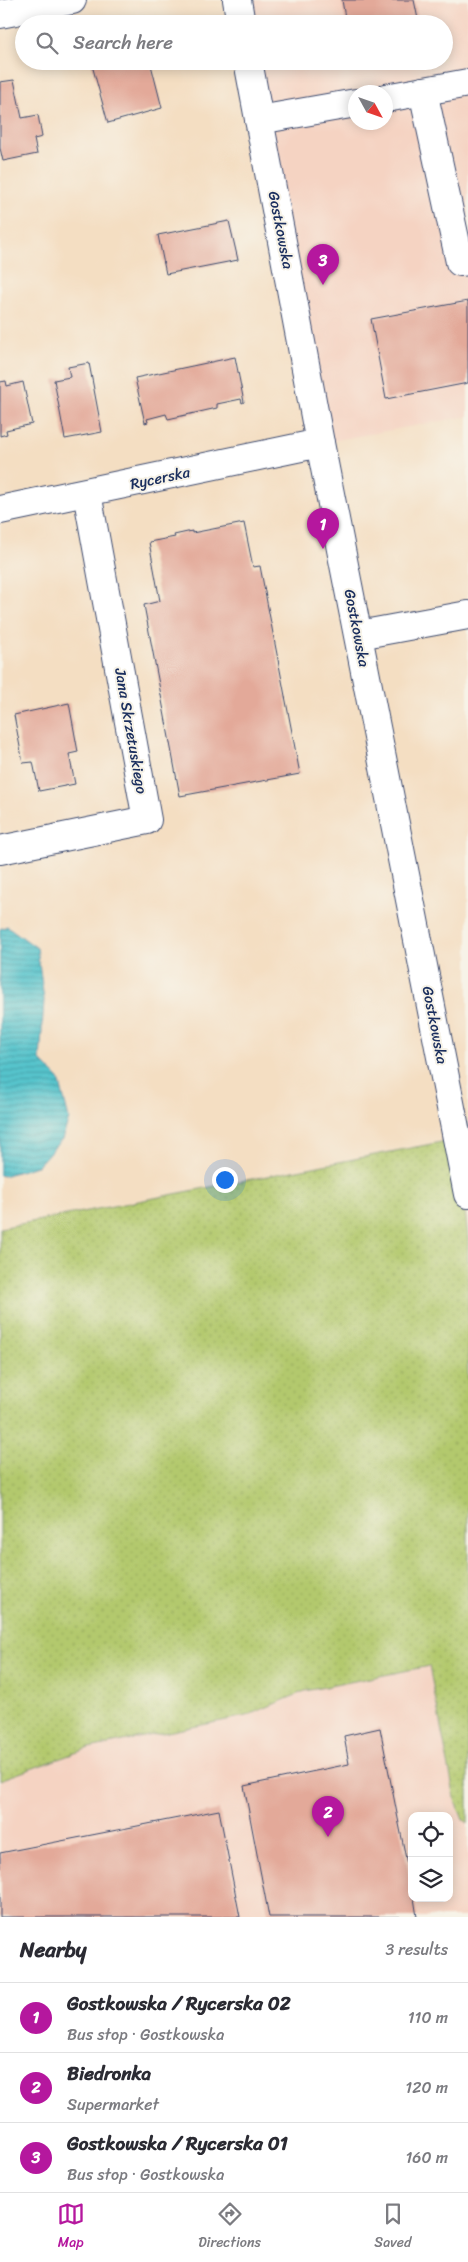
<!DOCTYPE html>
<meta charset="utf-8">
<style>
body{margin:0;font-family:Sriracha,sans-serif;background:#f2f2f3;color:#2b2b33}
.controls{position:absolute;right:15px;bottom:15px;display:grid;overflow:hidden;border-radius:10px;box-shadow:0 2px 12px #0003}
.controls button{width:45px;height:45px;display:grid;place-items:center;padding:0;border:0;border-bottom:1px solid #e1e1e2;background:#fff;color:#2b2b33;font:25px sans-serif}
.compass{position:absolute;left:348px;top:85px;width:45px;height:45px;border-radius:50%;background:#fff;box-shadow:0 2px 12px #0003;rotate:130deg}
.you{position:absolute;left:224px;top:1179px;width:18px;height:18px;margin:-12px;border:4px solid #fff;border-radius:50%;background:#1a73e8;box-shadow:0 0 0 8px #1a73e833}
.badge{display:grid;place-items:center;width:32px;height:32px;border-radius:50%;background:#b5179e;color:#fff;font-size:16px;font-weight:700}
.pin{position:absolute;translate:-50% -41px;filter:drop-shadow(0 1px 2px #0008)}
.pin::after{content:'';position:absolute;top:26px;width:18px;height:15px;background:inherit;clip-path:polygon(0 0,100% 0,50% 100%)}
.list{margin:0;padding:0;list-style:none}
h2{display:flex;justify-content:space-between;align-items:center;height:65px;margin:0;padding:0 20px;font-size:21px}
h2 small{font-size:16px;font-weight:400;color:#7c7c81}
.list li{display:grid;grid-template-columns:32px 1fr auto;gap:15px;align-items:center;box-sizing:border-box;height:70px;padding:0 20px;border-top:1px solid #e1e1e2}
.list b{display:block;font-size:19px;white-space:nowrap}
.list p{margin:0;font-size:16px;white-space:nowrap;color:#7c7c81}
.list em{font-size:16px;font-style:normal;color:#7c7c81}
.icon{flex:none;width:28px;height:28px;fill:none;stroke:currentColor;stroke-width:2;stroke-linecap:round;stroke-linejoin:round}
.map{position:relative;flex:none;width:468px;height:1917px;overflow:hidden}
.search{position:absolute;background:#fff;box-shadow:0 2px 12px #0003;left:15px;right:15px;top:15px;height:55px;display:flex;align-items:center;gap:12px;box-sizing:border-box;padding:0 18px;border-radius:28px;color:#7c7c81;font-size:19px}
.sheet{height:275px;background:#fff}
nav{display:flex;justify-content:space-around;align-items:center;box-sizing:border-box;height:70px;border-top:1px solid #e1e1e2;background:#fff;font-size:14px;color:#7c7c81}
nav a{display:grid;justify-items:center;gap:2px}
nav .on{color:#b5179e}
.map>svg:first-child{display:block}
</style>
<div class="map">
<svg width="468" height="1917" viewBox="0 0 468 1917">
<defs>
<pattern id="grass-dots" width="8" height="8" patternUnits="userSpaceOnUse" patternTransform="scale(1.25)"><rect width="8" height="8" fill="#b3c96d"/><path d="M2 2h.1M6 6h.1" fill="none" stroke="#99ad61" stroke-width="1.8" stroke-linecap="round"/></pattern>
<pattern id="water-rules" width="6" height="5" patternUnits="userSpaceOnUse" patternTransform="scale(1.25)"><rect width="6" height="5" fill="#56c4cc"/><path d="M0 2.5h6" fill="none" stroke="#46a0a9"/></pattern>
</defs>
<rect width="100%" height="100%" fill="#f7f3e8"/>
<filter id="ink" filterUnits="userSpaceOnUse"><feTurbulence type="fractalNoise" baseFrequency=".02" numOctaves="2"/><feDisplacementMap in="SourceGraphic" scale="10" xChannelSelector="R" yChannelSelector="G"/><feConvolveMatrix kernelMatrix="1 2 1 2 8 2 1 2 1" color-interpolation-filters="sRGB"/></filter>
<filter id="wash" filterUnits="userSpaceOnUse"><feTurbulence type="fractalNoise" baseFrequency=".0096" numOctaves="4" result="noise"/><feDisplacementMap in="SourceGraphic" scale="20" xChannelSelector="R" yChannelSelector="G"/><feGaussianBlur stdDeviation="1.12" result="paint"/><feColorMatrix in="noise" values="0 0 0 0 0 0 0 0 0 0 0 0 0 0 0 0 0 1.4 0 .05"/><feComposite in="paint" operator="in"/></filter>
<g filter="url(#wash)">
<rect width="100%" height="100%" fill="#f4dec2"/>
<g fill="#f5d3c2" fill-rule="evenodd">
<path d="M237,0H468V416L320,443L248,61H444V24H241ZM356,92H386V122H356Z"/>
<path d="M468,1651V1917H0V1743ZM412,1816H449V1898H412Z"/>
</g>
<path fill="url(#grass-dots)" stroke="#677c66" d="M457,1139L468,1238V1823L463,1819L456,1804L429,1666L305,1691L246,1716L89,1748L0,1780V1228Z"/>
<path fill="url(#water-rules)" stroke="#387a95" d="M7,926L37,948L44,1000L40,1060L59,1079L69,1119L62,1139L37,1166L3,1176L0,1175V929Z"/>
<g id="blocks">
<g fill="#e3a999">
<path d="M342,0H414L419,24H346Z"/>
<path d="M104,61H150L162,108L108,123L92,65Z"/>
<path d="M353,61H386L387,62L354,68Z"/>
<path d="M14,80L22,118L38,115L42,137L34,139L37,154L3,161L0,148V82Z"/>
<path d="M229,221L238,260L166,274L158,235Z"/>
<path d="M468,301V383L386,399L371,319Z"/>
<path d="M235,357L244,402L242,403L241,399L217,404V408L168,419L166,414L147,419L148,422L145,423L135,378Z"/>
<path d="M89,363L102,432L65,439L54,380L70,377L68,367Z"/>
<path d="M6,381L7,386L23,382L32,424L6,430L7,434L0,436V382Z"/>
<path d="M244,523L253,567L260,566L300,774L180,796L144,605L160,601L149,542L175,537L174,535L192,531V533Z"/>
<path d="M69,703L78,752L69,754L75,784L39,791L33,762L23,763L14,715Z"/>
<path d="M380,1728L412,1889V1898H414L417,1917H269L244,1786L349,1764L344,1736Z"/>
<path d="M219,1810L240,1917H0V1853Z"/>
</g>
</g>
</g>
<g filter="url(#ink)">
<use href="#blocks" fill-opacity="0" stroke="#3c496d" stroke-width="1"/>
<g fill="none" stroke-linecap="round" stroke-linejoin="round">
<defs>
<g id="minor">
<path d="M237,0L241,24"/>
<path d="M0,14L72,0"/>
<path d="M248,61L320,443L468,1194"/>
<path d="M423,91L460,262L468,261"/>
<path d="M386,98L468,83"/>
<path d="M259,120L356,103"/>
<path d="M0,510L320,443"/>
<path d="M359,635L468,615"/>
<path d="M0,850L147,820L87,493"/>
</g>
</defs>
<use href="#minor" stroke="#3c496d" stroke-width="30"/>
<use href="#minor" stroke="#fff" stroke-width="28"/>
</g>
</g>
<g text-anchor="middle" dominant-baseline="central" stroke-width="4" stroke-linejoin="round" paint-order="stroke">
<g font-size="15" fill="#1b2f5e" stroke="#f7f3e8">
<text transform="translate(281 230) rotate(79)">Gostkowska</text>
<text transform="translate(160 478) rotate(-12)">Rycerska</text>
<text transform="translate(357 628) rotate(79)">Gostkowska</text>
<text transform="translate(131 731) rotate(80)">Jana Skrzetuskiego</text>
<text transform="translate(435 1025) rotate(79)">Gostkowska</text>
</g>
</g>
</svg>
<div class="controls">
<button><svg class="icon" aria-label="locate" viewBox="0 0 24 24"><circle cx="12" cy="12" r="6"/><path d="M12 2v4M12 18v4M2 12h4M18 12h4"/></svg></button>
<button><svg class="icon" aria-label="layers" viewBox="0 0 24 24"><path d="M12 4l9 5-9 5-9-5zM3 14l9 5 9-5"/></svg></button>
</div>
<svg class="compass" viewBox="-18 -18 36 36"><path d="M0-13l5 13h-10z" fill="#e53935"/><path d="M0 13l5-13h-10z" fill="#7c7c81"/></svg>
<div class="you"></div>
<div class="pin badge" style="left:323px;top:549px">1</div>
<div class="pin badge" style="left:328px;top:1837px">2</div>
<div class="pin badge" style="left:323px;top:285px">3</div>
<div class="search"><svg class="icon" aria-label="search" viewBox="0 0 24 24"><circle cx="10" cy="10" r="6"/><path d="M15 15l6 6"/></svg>Search here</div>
</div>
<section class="sheet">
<h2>Nearby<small>3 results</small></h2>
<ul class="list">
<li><span class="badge">1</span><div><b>Gostkowska / Rycerska 02</b><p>Bus stop · Gostkowska</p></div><em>110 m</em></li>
<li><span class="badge">2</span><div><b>Biedronka</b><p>Supermarket</p></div><em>120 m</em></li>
<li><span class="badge">3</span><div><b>Gostkowska / Rycerska 01</b><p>Bus stop · Gostkowska</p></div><em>160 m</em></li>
</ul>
</section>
<nav>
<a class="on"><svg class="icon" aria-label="map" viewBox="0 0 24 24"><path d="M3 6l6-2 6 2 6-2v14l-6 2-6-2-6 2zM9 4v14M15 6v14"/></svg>Map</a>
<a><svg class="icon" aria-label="directions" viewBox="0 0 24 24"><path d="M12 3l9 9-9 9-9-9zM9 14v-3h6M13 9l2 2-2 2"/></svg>Directions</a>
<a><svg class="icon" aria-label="saved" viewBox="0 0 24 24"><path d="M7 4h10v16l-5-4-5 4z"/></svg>Saved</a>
</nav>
